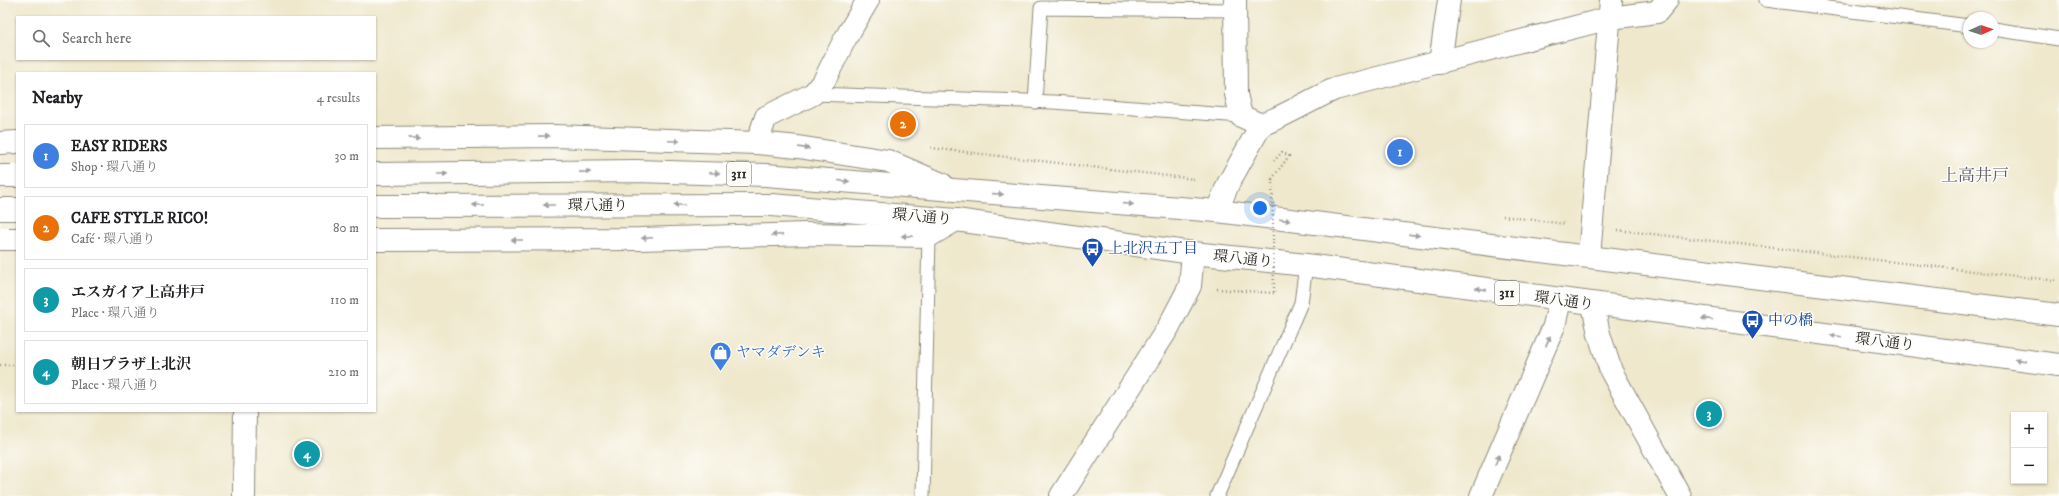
<!DOCTYPE html>
<meta charset="utf-8">
<style>
body{margin:0;font-family:"IM FELL DW Pica","Noto Serif JP",serif;background:#f6f6f6;color:#202124}
.controls{position:absolute;right:12px;bottom:12px;display:grid;overflow:hidden;border-radius:0px;box-shadow:0 1px 3px #0004}
.controls button{width:36px;height:36px;display:grid;place-items:center;padding:0;border:0;border-bottom:1px solid #e0e0e0;background:#fff;color:#202124;font:20px sans-serif}
.compass{position:absolute;left:1963px;top:12px;width:36px;height:36px;border-radius:50%;background:#fff;box-shadow:0 1px 3px #0004;rotate:87deg}
.you{position:absolute;left:1260px;top:208px;width:14px;height:14px;margin:-10px;border:3px solid #fff;border-radius:50%;background:#1a73e8;box-shadow:0 0 0 6px #1a73e833}
.badge{display:grid;place-items:center;width:26px;height:26px;border-radius:50%;background:#d1495b;color:#fff;font-size:13px;font-weight:700}
.pin{position:absolute;translate:-50% -50%;border:2px solid #fff;box-shadow:0 1px 4px #0006}
.list{margin:0;padding:0;list-style:none}
h2{display:flex;justify-content:space-between;align-items:center;height:52px;margin:0;padding:0 16px;font-size:17px}
h2 small{font-size:13px;font-weight:400;color:#757577}
.list li{display:grid;grid-template-columns:26px 1fr auto;gap:12px;align-items:center;box-sizing:border-box;height:64px;margin:0 8px 8px;padding:0 8px;border:1px solid #e0e0e0;border-radius:0px}
.list b{display:block;font-size:15px;white-space:nowrap}
.list p{margin:0;font-size:13px;white-space:nowrap;color:#757577}
.list em{font-size:13px;font-style:normal;color:#757577}
.icon{flex:none;width:22px;height:22px;fill:none;stroke:currentColor;stroke-width:2;stroke-linecap:round;stroke-linejoin:round}
.map{position:relative;flex:none;width:2059px;height:496px;overflow:hidden}
.search{position:absolute;background:#fff;box-shadow:0 1px 3px #0004;left:16px;top:16px;width:360px;height:44px;display:flex;align-items:center;gap:10px;box-sizing:border-box;padding:0 14px;border-radius:0px;color:#757577;font-size:15px}
.panel{position:absolute;background:#fff;box-shadow:0 1px 3px #0004;left:16px;top:72px;width:360px;height:340px;border-radius:0px}
.map>svg:first-child{display:block}
</style>
<div class="map">
<svg width="2059" height="496" viewBox="0 0 2059 496">
<rect width="100%" height="100%" fill="#fdfcf7"/>
<filter id="ink" filterUnits="userSpaceOnUse"><feTurbulence type="fractalNoise" baseFrequency=".025" numOctaves="2"/><feDisplacementMap in="SourceGraphic" scale="8" xChannelSelector="R" yChannelSelector="G"/><feConvolveMatrix kernelMatrix="1 2 1 2 8 2 1 2 1" color-interpolation-filters="sRGB"/></filter>
<filter id="wash" filterUnits="userSpaceOnUse"><feTurbulence type="fractalNoise" baseFrequency=".012" numOctaves="4" result="noise"/><feDisplacementMap in="SourceGraphic" scale="16" xChannelSelector="R" yChannelSelector="G"/><feGaussianBlur stdDeviation="0.9" result="paint"/><feColorMatrix in="noise" values="0 0 0 0 0 0 0 0 0 0 0 0 0 0 0 0 0 1.4 0 .05"/><feComposite in="paint" operator="in"/></filter>
<g filter="url(#wash)">
<rect width="100%" height="100%" fill="#efe8cd"/>
</g>
<g filter="url(#ink)">
<g fill="none" stroke-linecap="round" stroke-linejoin="round">
<defs>
<g id="lane">
<path d="M1766,0L1969,26"/>
<path d="M1993,29L2059,39"/>
<path d="M813,94L1053,102L1241,116"/>
<path d="M1035,102L1041,8L1235,10"/>
<path d="M923,496L929,236"/>
<path d="M1217,496L1301,303L1306,265"/>
</g>
<g id="street">
<path d="M1235,0L1236,94L1241,116L1261,125"/>
<path d="M1440,63L1449,0"/>
<path d="M757,143L766,117L813,94L825,79L844,41L868,0"/>
<path d="M1217,211L1228,184L1261,125C1287,115 1310,100 1335,89L1610,18L1657,12L1667,0"/>
<path d="M1589,256L1611,0"/>
<path d="M1593,305L1599,334L1611,371L1680,496"/>
<path d="M244,496L245,411"/>
<path d="M1061,496L1168,328L1190,286L1193,253"/>
<path d="M1481,496L1554,326L1560,300"/>
</g>
<g id="primary">
<path d="M375,138L554,136L757,143L798,147L888,161L942,184"/>
<path d="M0,143L17,142"/>
<path d="M375,174L636,171L766,175L1217,211L2059,315"/>
<path d="M0,176H17"/>
<path d="M375,206L771,205L956,220L1193,253L1306,265L2059,365"/>
<path d="M0,209H17"/>
<path d="M0,239H17"/>
<path d="M375,240L640,239L806,234L929,236L956,220"/>
</g>
</defs>
<use href="#lane" stroke="#8d8a7c" stroke-width="15"/>
<use href="#street" stroke="#8d8a7c" stroke-width="24"/>
<use href="#primary" stroke="#8d8a7c" stroke-width="24"/>
<g stroke="#8d8a7c" stroke-width="2.5" stroke-dasharray="1 3" stroke-linecap="butt">
<path d="M931,148L1194,179"/>
<path d="M1272,179L1289,156L1282,152L1274,161"/>
<path d="M1503,216L1565,224"/>
<path d="M1618,230L2059,281"/>
<path d="M1217,289L1274,293"/>
<path d="M0,365H17"/>
</g>
<use href="#lane" stroke="#fff" stroke-width="13"/>
<use href="#street" stroke="#fff" stroke-width="22"/>
<use href="#primary" stroke="#fff" stroke-width="22"/>
<path stroke="#8d8a7c" stroke-width="2.5" stroke-dasharray="1 3" stroke-linecap="butt" d="M1272,179L1274,293"/>
</g>
<defs><path id="oneway-solid" d="M-6-.8H1V-3.2L6.5 0L1 3.2V.8H-6Z"/></defs>
<g fill="#a0a0a0">
<use href="#oneway-solid" transform="translate(544 136) rotate(-1)"/>
<use href="#oneway-solid" transform="translate(414 138) rotate(-1)"/>
<use href="#oneway-solid" transform="translate(674 141) rotate(2)"/>
<use href="#oneway-solid" transform="translate(804 148) rotate(8)"/>
<use href="#oneway-solid" transform="translate(585 172) rotate(-1)"/>
<use href="#oneway-solid" transform="translate(714 173) rotate(2)"/>
<use href="#oneway-solid" transform="translate(442 174)"/>
<use href="#oneway-solid" transform="translate(844 181) rotate(5)"/>
<use href="#oneway-solid" transform="translate(998 194) rotate(4)"/>
<use href="#oneway-solid" transform="translate(1128 204) rotate(4)"/>
<use href="#oneway-solid" transform="translate(478 205) rotate(180)"/>
<use href="#oneway-solid" transform="translate(549 205) rotate(180)"/>
<use href="#oneway-solid" transform="translate(679 205) rotate(180)"/>
<use href="#oneway-solid" transform="translate(1285 220) rotate(7)"/>
<use href="#oneway-solid" transform="translate(777 235) rotate(178)"/>
<use href="#oneway-solid" transform="translate(1414 235) rotate(7)"/>
<use href="#oneway-solid" transform="translate(907 236) rotate(-179)"/>
<use href="#oneway-solid" transform="translate(647 238) rotate(178)"/>
<use href="#oneway-solid" transform="translate(517 240) rotate(180)"/>
<use href="#oneway-solid" transform="translate(1481 289) rotate(-172)"/>
<use href="#oneway-solid" transform="translate(1707 319) rotate(-173)"/>
<use href="#oneway-solid" transform="translate(1836 336) rotate(-173)"/>
<use href="#oneway-solid" transform="translate(1548 341) rotate(-67)"/>
<use href="#oneway-solid" transform="translate(2020 360) rotate(-173)"/>
<use href="#oneway-solid" transform="translate(1497 460) rotate(-67)"/>
</g>
</g>
<defs>
<symbol id="bus-pin" viewBox="-11 -11 22 30"><path d="M0 17L-7.5 6A9.5 9.5 0 1 1 7.5 6Z" fill="#1a4fb4" stroke="#fdfcf7"/><path d="M-5-6H5V4H4V6H2V4H-2V6H-4V4H-5ZM-3.5-4V0h7V-4ZM-3.5 1.2v1.5H-2V1.2ZM2 1.2v1.5H3.5V1.2Z" fill="#fff"/></symbol>
<symbol id="shop-pin" viewBox="-11 -11 22 30"><path d="M0 17L-7.5 6A9.5 9.5 0 1 1 7.5 6Z" fill="#3f7fe0" stroke="#fdfcf7"/><path d="M-5-2.5h2.3a2.7 3.5 0 0 1 5.4 0H5L5.5 6h-11ZM-1.5-2.5h3a1.5 2.3 0 0 0-3 0Z" fill="#fff"/></symbol>
</defs>
<g fill-rule="evenodd">
<use href="#bus-pin" x="1080" y="236" width="25" height="34"/>
<use href="#bus-pin" x="1740" y="308" width="25" height="34"/>
<use href="#shop-pin" x="708" y="340" width="25" height="34"/>
</g>
<g text-anchor="middle" dominant-baseline="central" stroke-width="3" stroke-linejoin="round" paint-order="stroke">
<g fill="#fdfcf7" stroke="#6a6a68" stroke-width="1">
<rect x="727" y="162" width="24" height="24" rx="3"/>
<rect x="1495" y="281" width="24" height="24" rx="3"/>
</g>
<g font-size="14" font-weight="bold" fill="#2b2b2b">
<text x="739" y="174">311</text>
<text x="1507" y="293">311</text>
</g>
<g font-size="15" fill="#2b2b2b" stroke="#fdfcf7">
<text x="598" y="205">環八通り</text>
<text transform="translate(922 217) rotate(5)">環八通り</text>
<text transform="translate(1243 259) rotate(6)">環八通り</text>
<text transform="translate(1564 301) rotate(8)">環八通り</text>
<text transform="translate(1885 342) rotate(7)">環八通り</text>
</g>
<g font-size="15" fill="#164399" stroke="#fdfcf7" text-anchor="start">
<text x="1108" y="248">上北沢五丁目</text>
<text x="1768" y="320">中の橋</text>
</g>
<g font-size="15" fill="#366cbe" stroke="#fdfcf7" text-anchor="start">
<text x="736" y="352">ヤマダデンキ</text>
</g>
<g font-size="17" fill="#5e5c6c" stroke="#fdfcf7">
<text x="1975" y="176">上高井戸</text>
</g>
</g>
</svg>
<div class="controls">
<button>+</button>
<button>−</button>
</div>
<svg class="compass" viewBox="-18 -18 36 36"><path d="M0-13l5 13h-10z" fill="#e53935"/><path d="M0 13l5-13h-10z" fill="#757577"/></svg>
<div class="you"></div>
<div class="pin badge" style="left:1400px;top:152px;background:#3f7fe0">1</div>
<div class="pin badge" style="left:903px;top:124px;background:#e8710a">2</div>
<div class="pin badge" style="left:1709px;top:414px;background:#0f9aa8">3</div>
<div class="pin badge" style="left:307px;top:454px;background:#0f9aa8">4</div>
<div class="search"><svg class="icon" aria-label="search" viewBox="0 0 24 24"><circle cx="10" cy="10" r="6"/><path d="M15 15l6 6"/></svg>Search here</div>
<section class="panel">
<h2>Nearby<small>4 results</small></h2>
<ul class="list">
<li><span class="badge" style="background:#3f7fe0">1</span><div><b>EASY RIDERS</b><p>Shop · 環八通り</p></div><em>30 m</em></li>
<li><span class="badge" style="background:#e8710a">2</span><div><b>CAFE STYLE RICO!</b><p>Café · 環八通り</p></div><em>80 m</em></li>
<li><span class="badge" style="background:#0f9aa8">3</span><div><b>エスガイア上高井戸</b><p>Place · 環八通り</p></div><em>110 m</em></li>
<li><span class="badge" style="background:#0f9aa8">4</span><div><b>朝日プラザ上北沢</b><p>Place · 環八通り</p></div><em>210 m</em></li>
</ul>
</section>
</div>
